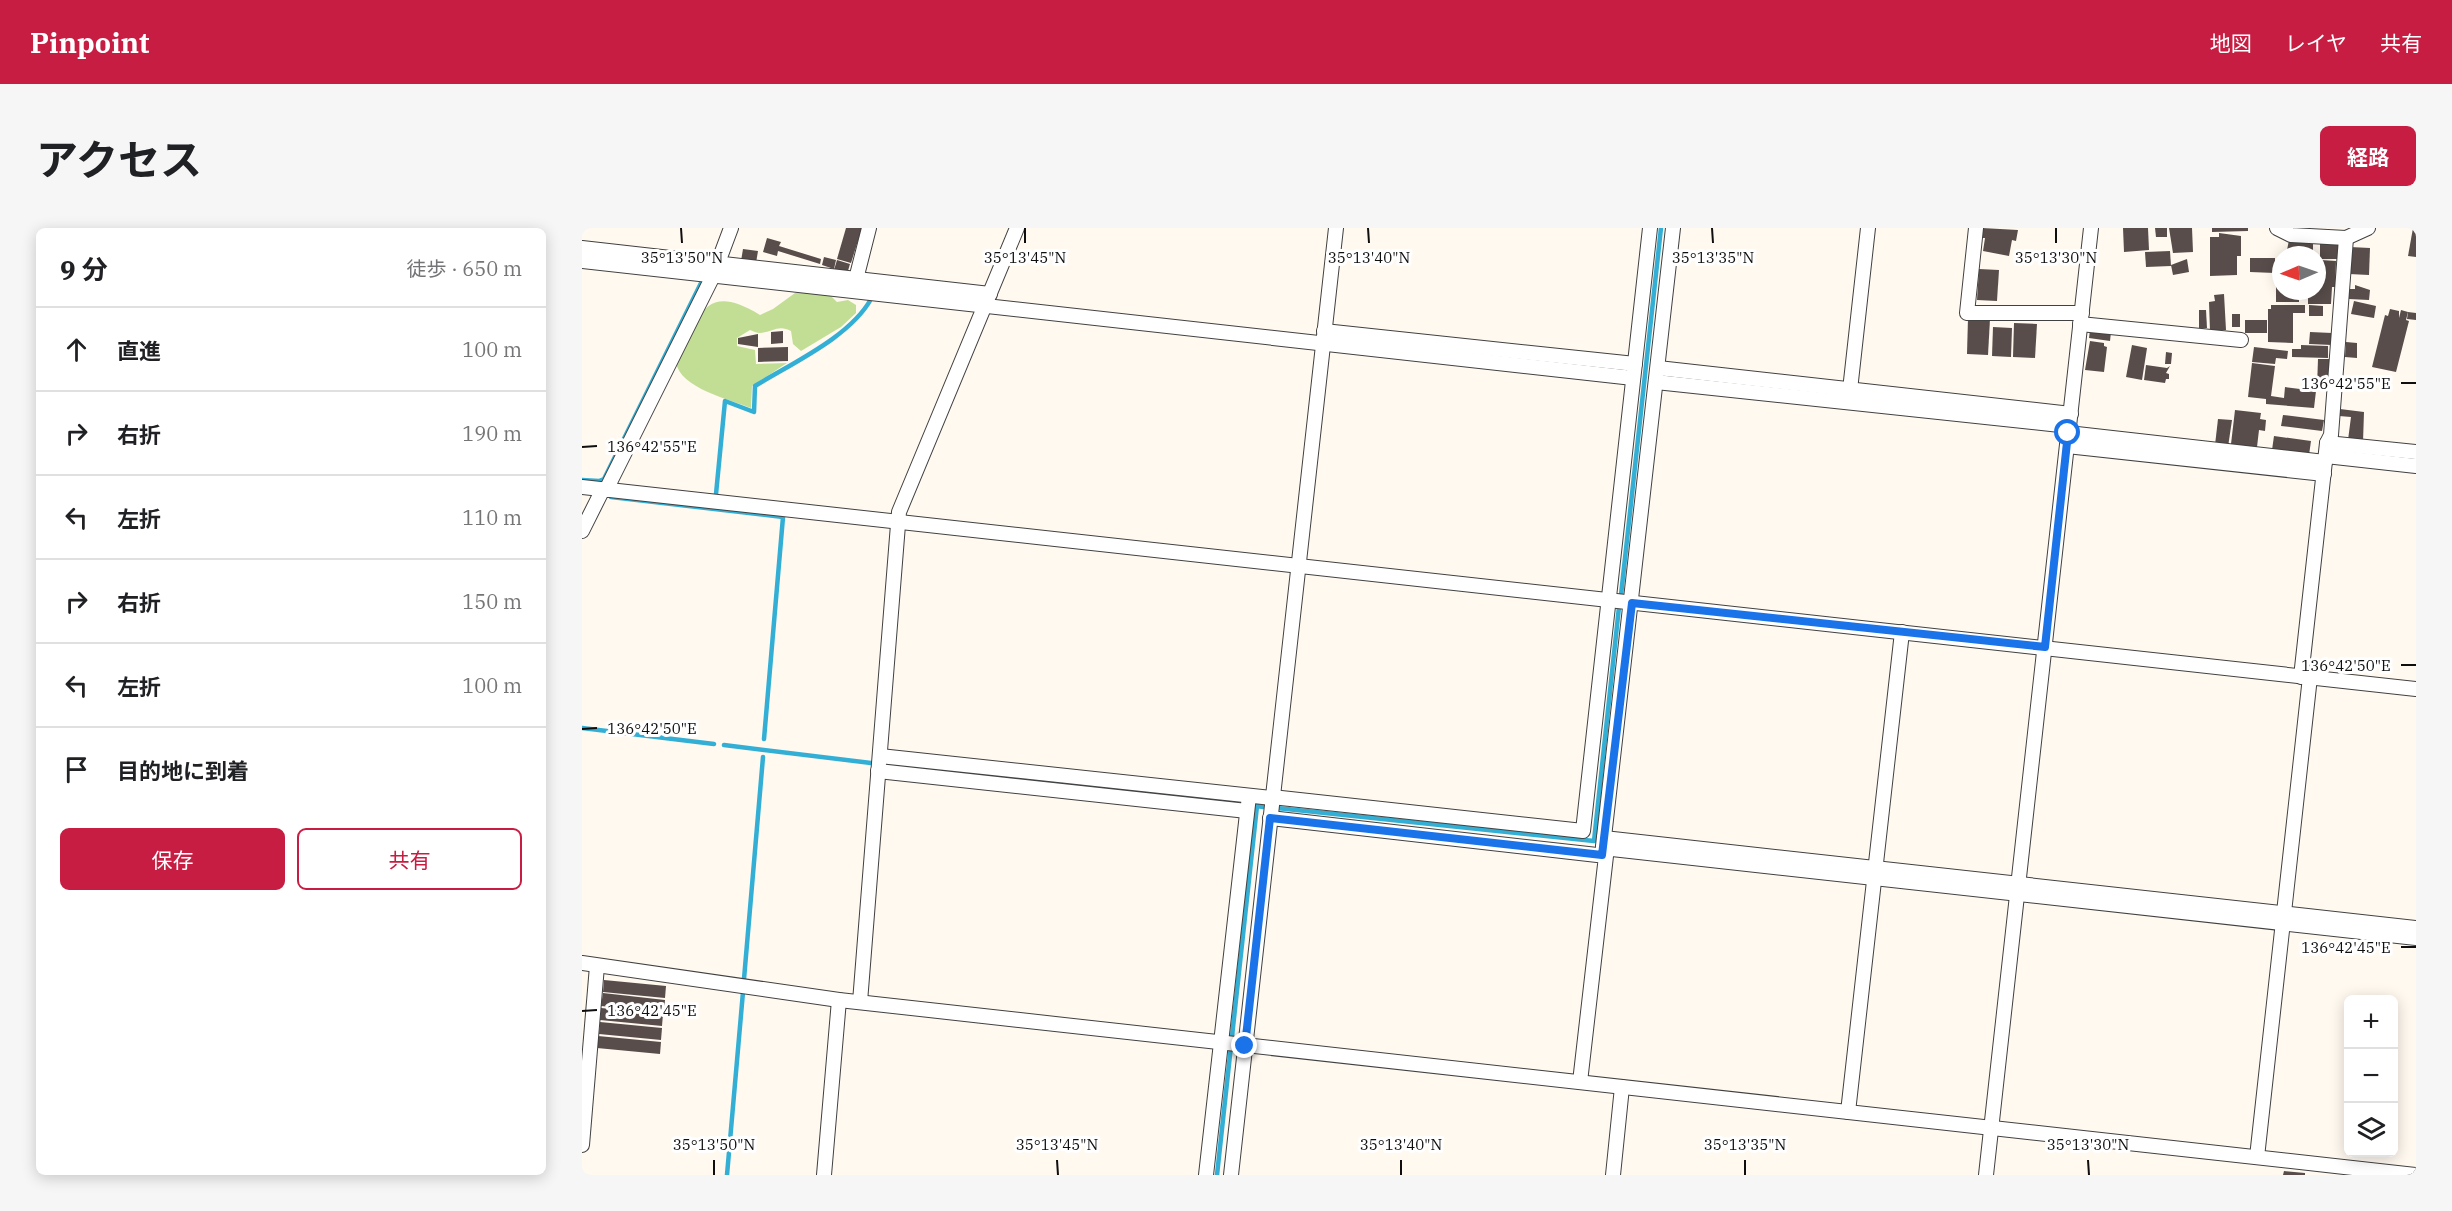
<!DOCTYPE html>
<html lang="ja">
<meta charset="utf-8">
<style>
body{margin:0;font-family:"IBM Plex Serif","Noto Sans JP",serif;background:#f6f6f6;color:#202124}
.controls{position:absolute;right:18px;bottom:18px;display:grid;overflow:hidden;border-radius:9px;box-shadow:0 3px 15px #0003}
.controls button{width:54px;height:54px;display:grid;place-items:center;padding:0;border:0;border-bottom:2px solid #e0e0e0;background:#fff;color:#202124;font:30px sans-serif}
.compass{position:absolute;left:1690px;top:18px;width:54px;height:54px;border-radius:50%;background:#fff;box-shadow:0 3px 15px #0003;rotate:268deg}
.stop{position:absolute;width:18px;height:18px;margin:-14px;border:4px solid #1a73e8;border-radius:50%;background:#fff}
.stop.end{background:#1a73e8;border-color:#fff;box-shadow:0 2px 6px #0008}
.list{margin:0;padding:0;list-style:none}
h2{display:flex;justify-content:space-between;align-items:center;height:78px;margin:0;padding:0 24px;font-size:26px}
h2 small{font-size:20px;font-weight:400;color:#757577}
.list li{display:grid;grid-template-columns:39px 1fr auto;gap:18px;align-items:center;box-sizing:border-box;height:84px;padding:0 24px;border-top:2px solid #e0e0e0}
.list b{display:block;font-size:22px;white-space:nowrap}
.list em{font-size:20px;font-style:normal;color:#757577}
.actions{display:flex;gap:12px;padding:18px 24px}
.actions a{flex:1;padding:14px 0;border:2px solid #c71d42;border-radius:9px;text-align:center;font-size:21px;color:#c71d42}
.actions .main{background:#c71d42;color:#fff}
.icon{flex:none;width:33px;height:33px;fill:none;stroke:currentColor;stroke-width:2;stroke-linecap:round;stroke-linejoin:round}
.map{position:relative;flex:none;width:1834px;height:947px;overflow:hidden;border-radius:9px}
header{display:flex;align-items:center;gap:36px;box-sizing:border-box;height:84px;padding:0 30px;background:#c71d42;color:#fff}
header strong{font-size:28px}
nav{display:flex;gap:33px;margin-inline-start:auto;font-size:21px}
.intro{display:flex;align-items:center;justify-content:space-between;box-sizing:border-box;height:144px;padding:0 36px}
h1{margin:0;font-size:42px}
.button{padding:15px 27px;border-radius:9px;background:#c71d42;color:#fff;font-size:21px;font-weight:700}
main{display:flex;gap:36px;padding:0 36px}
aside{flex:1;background:#fff;border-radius:9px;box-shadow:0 3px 15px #0003}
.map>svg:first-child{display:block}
</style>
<header>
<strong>Pinpoint</strong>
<nav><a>地図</a><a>レイヤ</a><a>共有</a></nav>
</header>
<div class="intro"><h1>アクセス</h1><a class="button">経路</a></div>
<main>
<aside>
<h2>9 分<small>徒歩 · 650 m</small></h2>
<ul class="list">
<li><svg class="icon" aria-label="ahead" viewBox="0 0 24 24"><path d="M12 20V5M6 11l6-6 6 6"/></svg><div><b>直進</b></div><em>100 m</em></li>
<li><svg class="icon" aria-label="right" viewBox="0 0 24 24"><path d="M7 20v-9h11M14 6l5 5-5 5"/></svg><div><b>右折</b></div><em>190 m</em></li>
<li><svg class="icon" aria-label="left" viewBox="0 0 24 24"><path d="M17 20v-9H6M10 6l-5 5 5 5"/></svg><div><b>左折</b></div><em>110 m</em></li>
<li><svg class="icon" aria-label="right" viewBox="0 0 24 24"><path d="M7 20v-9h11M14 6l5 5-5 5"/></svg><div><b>右折</b></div><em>150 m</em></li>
<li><svg class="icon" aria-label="left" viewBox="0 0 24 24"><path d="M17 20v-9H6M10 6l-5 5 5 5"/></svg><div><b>左折</b></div><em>100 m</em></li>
<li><svg class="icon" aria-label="arrive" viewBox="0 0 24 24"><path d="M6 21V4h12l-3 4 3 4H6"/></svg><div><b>目的地に到着</b></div></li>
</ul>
<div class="actions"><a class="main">保存</a><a>共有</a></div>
</aside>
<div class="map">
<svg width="1834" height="947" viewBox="0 0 1834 947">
<rect width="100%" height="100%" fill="#fff9f0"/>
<path fill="#c2de95" d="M236,64L249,68L255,74L266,72L274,77V85L259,99L219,123L211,116L209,103C197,96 190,104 178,105C175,105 171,103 168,102L155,110V118L173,122L174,136L205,135L170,158L169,180C149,172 97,160 94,134C117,90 121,52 178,87L191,81L213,65Z"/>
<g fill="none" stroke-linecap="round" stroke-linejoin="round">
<g stroke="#33afd5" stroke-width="4.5">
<path d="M1805,228L1834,231"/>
<path d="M0,252L17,253L22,251L120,53"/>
<path d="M134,266L143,173L172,184L173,158C210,135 268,109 289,71"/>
<path d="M29,269L201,289L182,511"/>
<path d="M1039,367L1079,0"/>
<path d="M0,500L132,516"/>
<path d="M142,517L289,535"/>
<path d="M302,537L654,575"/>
<path d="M695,580L1012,613L1037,379"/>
<path d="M162,751L181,529"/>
<path d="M145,947L161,764"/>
<path d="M635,947L675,578L681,579"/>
</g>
</g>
<g fill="#584d4a">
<path d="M264,0H280L269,35L255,31Z"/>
<path d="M1400,0L1436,2L1434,13L1430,12L1427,28L1401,23L1403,10H1399Z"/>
<path d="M1541,0H1566L1567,22L1542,24Z"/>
<path d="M1573,0H1585V9H1574Z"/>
<path d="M1587,0H1610L1611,24L1591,25Z"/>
<path d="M1630,0H1666V3L1630,4Z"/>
<path d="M1831,0H1834V29L1826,28Z"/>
<path d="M1637,5L1659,8V28H1655V47L1628,48V9H1637Z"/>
<path d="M185,10L199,14L197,18L239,31L238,36L196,23L195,28L181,24Z"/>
<path d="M1707,12H1731V24H1728L1727,27H1704Z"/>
<rect x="1738" y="13" width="21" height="18"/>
<path d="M1768,19L1788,20L1787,47L1767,46Z"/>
<path d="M161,21L176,23L174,35L159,33Z"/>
<path d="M1588,23L1589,38L1564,39L1563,24Z"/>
<path d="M242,29L254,32L252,41L240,37Z"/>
<path d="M437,30L443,31L442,37L436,36Z"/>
<path d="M1668,30H1693V45L1668,44Z"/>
<path d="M1605,31L1607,44L1591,47L1589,37Z"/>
<path d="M255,32L268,36L265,46L252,42Z"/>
<path d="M1738,32L1754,33L1753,59H1750L1749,76H1726V63H1735Z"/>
<path d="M1397,41L1417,42L1415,73L1395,72Z"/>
<path d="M1694,49H1699V63H1717V74H1694Z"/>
<path d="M1773,57L1788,62L1787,72L1767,71V61H1773Z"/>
<path d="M1642,66L1644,102L1628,103L1627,74L1633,73L1632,67Z"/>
<path d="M1772,73L1794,78L1792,90L1769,86Z"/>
<path d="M1689,77H1723V85H1711V115L1686,114V81H1689Z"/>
<path d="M1727,77L1741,78V88H1727Z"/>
<path d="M1808,81L1817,83V90L1819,82L1826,84L1824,92L1827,93L1814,144L1790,139L1803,87L1806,88Z"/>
<path d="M1617,82H1624L1625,100L1617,101Z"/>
<path d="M1826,84L1834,85V92L1825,91Z"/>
<rect x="1650" y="86" width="8" height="13"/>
<path d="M1386,90L1408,91L1406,127L1385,126Z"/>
<rect x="1663" y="92" width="22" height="13"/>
<path d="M1432,95L1455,96L1453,130L1431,129Z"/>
<path d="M1411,99L1430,100L1429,129L1410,128Z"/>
<path d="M1508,102L1529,104L1528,113L1507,110Z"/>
<path d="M201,103V115L189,116V104Z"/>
<path d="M1728,104L1750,105V117L1727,116Z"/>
<path d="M176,106V119L156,116V110Z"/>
<path d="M1508,113L1522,115V118L1525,119L1522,144L1503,142Z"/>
<path d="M1764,114L1775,115V130L1763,129Z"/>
<path d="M1550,117L1565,120L1560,152L1544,149Z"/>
<path d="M1719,117L1746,118V130L1710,129V121H1719Z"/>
<path d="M206,119V133L176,134V120Z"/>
<path d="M1672,119L1706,123L1705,131L1694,130L1693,136L1670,134Z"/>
<path d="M1584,124L1590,125L1589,136H1583Z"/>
<path d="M1736,131H1750L1749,160L1735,159Z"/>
<path d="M1670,135L1693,138L1689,168L1702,170L1703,159L1734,163L1732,180L1684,176V171L1666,169Z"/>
<path d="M1564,137L1585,140L1588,138L1584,145L1587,146V151H1584L1583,155L1562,152Z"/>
<path d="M1758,181L1782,184L1781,214L1766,212L1769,189L1757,188Z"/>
<path d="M1653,182L1679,185L1678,191L1684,192L1683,203L1677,202L1675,219L1649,216Z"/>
<path d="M1701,187L1742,192L1740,203L1699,198Z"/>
<path d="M1636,191L1650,192L1646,219L1633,217Z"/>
<path d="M1692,208L1729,213L1727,227L1690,222Z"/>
<path d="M22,752L84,758L83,770L21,764Z"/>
<path d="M21,765L83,772L82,784L19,778Z"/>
<path d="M19,780L81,786L80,798L18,792Z"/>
<path d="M18,794L80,800L79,812L17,806Z"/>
<path d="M16,808L79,814L78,826L15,820Z"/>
<path d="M1702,943L1723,945V947H1701Z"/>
</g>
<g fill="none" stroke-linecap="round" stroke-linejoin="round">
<defs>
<g id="minor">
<path d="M1394,0L1385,85H1500"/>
<path d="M1695,0L1709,7L1764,10L1786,0"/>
<path d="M0,20L408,66"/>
<path d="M0,33L1051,150"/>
<path d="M272,59L287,0"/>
<path d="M1498,96L1659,112"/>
<path d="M742,103L1053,136"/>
<path d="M1076,140L1489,186"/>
<path d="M1074,154L1487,198"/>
<path d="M1268,162L1286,0"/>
<path d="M1486,205L1743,234"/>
<path d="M1745,215L1834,224"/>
<path d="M1485,218L1742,246"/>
<path d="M1744,228L1834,238"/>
<path d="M0,259L1834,461"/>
<path d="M24,262L131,48L149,0"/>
<path d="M0,303L21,261"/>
<path d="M1719,449L1745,215L1749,207L1764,10"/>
<path d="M298,528L690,570"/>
<path d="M296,543L665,583"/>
<path d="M690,569L1001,603L1068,0"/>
<path d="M688,590L1024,628L998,854"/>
<path d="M1022,610L1834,700"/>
<path d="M1021,618L1091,0"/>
<path d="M1021,620L1834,710"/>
<path d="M0,735L257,772L1834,947"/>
<path d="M278,774L317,284L435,0"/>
<path d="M1266,884L1320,404"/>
<path d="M0,917L15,738"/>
<path d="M1675,929L1728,449"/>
<path d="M242,947L257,772"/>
<path d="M624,947L667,568"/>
<path d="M649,947L754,0"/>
<path d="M1031,947L1040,859"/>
<path d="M1404,947L1509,0"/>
</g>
</defs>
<use href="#minor" stroke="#414141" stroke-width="16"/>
<use href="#minor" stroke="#fff" stroke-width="14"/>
</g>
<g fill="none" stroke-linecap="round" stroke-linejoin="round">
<path stroke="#1a73e8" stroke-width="8" d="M663,818L688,590L1020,627L1050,375L1463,419L1486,205"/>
</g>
<path fill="none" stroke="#0e0e0e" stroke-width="2" d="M99,0L100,15M443,0V15M786,0L787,15M1130,0L1131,15M1474,0V15M1819,155H1834M0,219L15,218M1819,437H1834M0,501L15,500M1819,719H1834M0,783L15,782M132,932V947M475,932L476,947M819,932V947M1163,932V947M1506,932L1507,947"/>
<g font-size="15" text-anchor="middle" fill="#0e0e0e" stroke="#fff" stroke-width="6" stroke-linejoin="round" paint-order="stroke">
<text x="100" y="35">35°13'50"N</text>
<text x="443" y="35">35°13'45"N</text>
<text x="787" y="35">35°13'40"N</text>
<text x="1131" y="35">35°13'35"N</text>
<text x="1474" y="35">35°13'30"N</text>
<text x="1764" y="161">136°42'55"E</text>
<text x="70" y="224">136°42'55"E</text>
<text x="1764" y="443">136°42'50"E</text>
<text x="70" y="506">136°42'50"E</text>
<text x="1764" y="725">136°42'45"E</text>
<text x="70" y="788">136°42'45"E</text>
<text x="132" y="922">35°13'50"N</text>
<text x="475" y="922">35°13'45"N</text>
<text x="819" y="922">35°13'40"N</text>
<text x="1163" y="922">35°13'35"N</text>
<text x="1506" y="922">35°13'30"N</text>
</g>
</svg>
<div class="controls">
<button>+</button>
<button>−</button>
<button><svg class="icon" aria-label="layers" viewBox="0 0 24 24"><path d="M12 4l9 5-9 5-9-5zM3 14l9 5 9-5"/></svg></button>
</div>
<svg class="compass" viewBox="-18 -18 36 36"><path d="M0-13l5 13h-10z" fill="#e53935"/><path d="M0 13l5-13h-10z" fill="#757577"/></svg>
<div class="stop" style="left:1486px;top:205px"></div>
<div class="stop end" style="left:663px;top:818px"></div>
</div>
</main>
